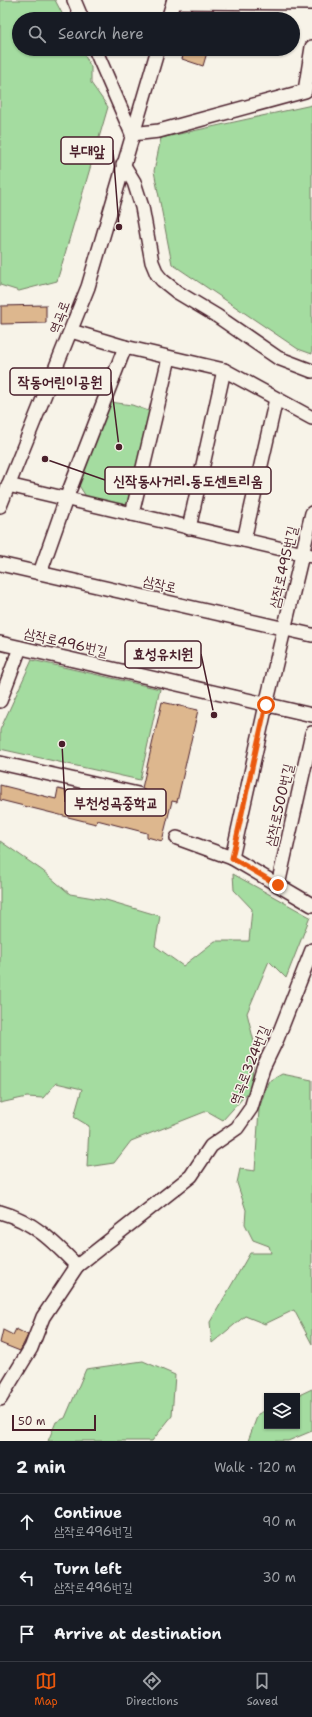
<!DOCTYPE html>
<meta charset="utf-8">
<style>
body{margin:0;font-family:"Shantell Sans","Poor Story",sans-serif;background:#20242c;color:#f1f3f6}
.controls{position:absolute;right:12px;bottom:12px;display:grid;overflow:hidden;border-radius:0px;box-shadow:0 1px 3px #0004}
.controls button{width:36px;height:36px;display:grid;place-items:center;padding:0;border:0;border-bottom:1px solid #363941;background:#171b24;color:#f1f3f6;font:20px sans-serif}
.scale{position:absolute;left:12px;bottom:10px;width:84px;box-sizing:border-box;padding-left:4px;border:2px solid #4a1f2b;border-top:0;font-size:11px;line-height:14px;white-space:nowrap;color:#4a1f2b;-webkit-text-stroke:3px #f7f3e8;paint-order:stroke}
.stop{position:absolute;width:12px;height:12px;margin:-9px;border:3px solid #ea580c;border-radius:50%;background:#fff}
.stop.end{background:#ea580c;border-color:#fff;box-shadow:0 1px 4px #0008}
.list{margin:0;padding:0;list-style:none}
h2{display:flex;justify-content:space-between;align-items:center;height:52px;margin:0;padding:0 16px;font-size:17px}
h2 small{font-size:13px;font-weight:400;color:#9ea1a6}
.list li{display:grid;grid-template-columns:26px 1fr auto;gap:12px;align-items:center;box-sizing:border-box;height:56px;padding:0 16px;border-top:1px solid #363941}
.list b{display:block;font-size:15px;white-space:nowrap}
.list p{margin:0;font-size:13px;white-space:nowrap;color:#9ea1a6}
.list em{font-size:13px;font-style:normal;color:#9ea1a6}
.icon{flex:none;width:22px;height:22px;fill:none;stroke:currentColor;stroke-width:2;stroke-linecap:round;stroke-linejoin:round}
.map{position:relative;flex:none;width:312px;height:1441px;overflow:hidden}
.search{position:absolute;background:#171b24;box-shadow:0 1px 3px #0004;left:12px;right:12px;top:12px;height:44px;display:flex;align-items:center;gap:10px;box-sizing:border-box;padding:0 14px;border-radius:22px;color:#9ea1a6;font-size:15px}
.sheet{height:220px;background:#171b24}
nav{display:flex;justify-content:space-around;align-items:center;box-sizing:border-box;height:56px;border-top:1px solid #363941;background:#171b24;font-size:11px;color:#9ea1a6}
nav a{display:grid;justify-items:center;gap:2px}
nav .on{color:#ea580c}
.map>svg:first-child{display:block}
</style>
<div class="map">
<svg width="312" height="1441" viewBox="0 0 312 1441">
<rect width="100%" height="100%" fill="#f7f3e8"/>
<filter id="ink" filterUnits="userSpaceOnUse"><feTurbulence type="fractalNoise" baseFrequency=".025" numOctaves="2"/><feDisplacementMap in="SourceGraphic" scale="8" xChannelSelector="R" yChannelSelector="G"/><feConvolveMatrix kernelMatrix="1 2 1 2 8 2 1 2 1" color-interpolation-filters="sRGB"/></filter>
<g filter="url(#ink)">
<g fill="#a4dca0" stroke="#777e66">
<path d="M0,0H55L65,19H19V49H81L91,67V83L108,107L57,281L19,291L0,285Z"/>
<path d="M312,105V354L298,349L172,264L154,171L161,138Z"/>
<path d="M110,402L132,405L154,413L136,493L123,509L89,501L76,481Z"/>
<path d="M32,660L160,689L140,780L0,749V730Z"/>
<path d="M0,841L43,871L70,894L106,900L160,916L155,946L183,966L215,941H249L252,909L234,890L233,874L310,917L286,978L269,961L247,1013L255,1046L251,1089L223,1120L207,1111L131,1141L114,1163L87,1167L89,1126L74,1117L82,1089L56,1083L43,1098L27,1097L0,1103Z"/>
<path d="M282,1074L312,1080V1344L294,1310L265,1324L245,1316L212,1343L210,1322L250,1253H271L269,1246L253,1240L245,1224L246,1210L237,1183L240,1169L255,1171L259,1109L268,1082Z"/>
<path d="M143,1361L175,1375L172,1416L152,1441H48L56,1422L65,1418L86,1369Z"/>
<path d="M312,1389V1431L288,1441H248L258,1414L267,1410V1426H297V1396Z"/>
</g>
<g fill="#ddb78e" stroke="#4a1f2b">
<path d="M185,49H208L203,66L182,59Z"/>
<path d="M46,305V323L1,324V306Z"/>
<path d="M162,702L198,710L177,802L172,801L162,841L147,837V833L97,820L96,824L0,800V785L56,799L58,789L104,800L103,804L137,813L139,802L146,796L145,791L142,788Z"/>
<path d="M16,1329L28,1335L20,1351L0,1343L3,1330L13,1335Z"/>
</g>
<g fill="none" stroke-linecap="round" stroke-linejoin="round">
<defs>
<g id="minor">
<path d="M74,0L82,19"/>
<path d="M173,2L312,3"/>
<path d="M168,19L174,0"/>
<path d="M95,49L132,134L159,131L305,91L312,47"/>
<path d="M123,164L134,182L142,207L152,262L157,274L162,280L177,292L217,316L278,358L312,371"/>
<path d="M71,331L125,347L224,370L312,418"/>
<path d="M8,485L312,556"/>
<path d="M0,506L88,287L158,49"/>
<path d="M132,514L169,358"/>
<path d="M189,528L224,370"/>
<path d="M244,540L276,399"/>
<path d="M0,564L312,635"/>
<path d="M40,573L66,499L125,347"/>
<path d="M0,643L312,715"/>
<path d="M0,701L20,648"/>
<path d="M0,763L138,794"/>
<path d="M177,838L232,858L312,905"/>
<path d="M232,858L266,705L312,513"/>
<path d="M278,885L312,733"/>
<path d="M0,1212C33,1221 54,1242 77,1266L191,1176L211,1146L237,1128L251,1108L263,1068L277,1039L312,950"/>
<path d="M0,1399L31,1348L43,1317L77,1266"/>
</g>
</defs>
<use href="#minor" stroke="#4a1f2b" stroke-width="16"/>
<use href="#minor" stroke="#f7f3e8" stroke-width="13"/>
</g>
</g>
<g fill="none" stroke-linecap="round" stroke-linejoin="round" filter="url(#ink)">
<path stroke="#ea580c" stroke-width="5" d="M266,705L232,858L278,885"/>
</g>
<g text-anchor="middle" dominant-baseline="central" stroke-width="3" stroke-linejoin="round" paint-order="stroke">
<g font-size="14" fill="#4a1f2b" stroke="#f7f3e8">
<text transform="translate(59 317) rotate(-69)">역곡로</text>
<text transform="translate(283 567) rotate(-77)">삼작로495번길</text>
<text transform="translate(160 584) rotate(13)">삼작로</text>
<text transform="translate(66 642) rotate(13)">삼작로496번길</text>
<text transform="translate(279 805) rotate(-77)">삼작로500번길</text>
<text transform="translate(249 1065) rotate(-68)">역곡로324번길</text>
</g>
</g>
<path fill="none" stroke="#4a1f2b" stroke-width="1.5" d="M119 227L113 150M119 447L111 382M45 459L105 480M214 715L201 654M62 744L65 802"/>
<g fill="#4a1f2b" stroke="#f7f3e8" stroke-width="1.5">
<circle cx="119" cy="227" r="4"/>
<circle cx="119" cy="447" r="4"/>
<circle cx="45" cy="459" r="4"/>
<circle cx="214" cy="715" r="4"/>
<circle cx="62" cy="744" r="4"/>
</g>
<g fill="#f7f3e8" stroke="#4a1f2b" stroke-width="1.5">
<rect x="61" y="137" width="52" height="27" rx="4"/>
<rect x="10" y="368" width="101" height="27" rx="4"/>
<rect x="105" y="467" width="166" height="27" rx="4"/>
<rect x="125" y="641" width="76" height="27" rx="4"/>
<rect x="65" y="789" width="101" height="27" rx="4"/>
</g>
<g font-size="15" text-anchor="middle" font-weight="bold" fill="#4a1f2b">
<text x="87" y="156">부대앞</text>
<text x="60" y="387">작동어린이공원</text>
<text x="188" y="486">신작동사거리.동도센트리움</text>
<text x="163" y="659">효성유치원</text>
<text x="116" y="808">부천성곡중학교</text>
</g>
</svg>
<div class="controls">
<button><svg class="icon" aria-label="layers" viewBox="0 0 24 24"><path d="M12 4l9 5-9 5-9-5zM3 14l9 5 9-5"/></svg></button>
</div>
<div class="scale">50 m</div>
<div class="stop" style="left:266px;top:705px"></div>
<div class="stop end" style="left:278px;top:885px"></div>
<div class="search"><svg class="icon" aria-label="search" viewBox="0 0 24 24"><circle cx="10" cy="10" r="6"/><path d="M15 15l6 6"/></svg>Search here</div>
</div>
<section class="sheet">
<h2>2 min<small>Walk · 120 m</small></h2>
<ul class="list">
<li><svg class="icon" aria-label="ahead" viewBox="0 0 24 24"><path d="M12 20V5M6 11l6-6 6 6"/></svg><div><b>Continue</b><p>삼작로496번길</p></div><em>90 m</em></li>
<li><svg class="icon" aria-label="left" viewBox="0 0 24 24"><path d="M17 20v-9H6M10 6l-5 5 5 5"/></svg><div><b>Turn left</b><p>삼작로496번길</p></div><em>30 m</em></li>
<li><svg class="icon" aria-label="arrive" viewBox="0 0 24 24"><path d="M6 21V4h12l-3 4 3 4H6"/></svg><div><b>Arrive at destination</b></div></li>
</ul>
</section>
<nav>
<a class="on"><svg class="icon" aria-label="map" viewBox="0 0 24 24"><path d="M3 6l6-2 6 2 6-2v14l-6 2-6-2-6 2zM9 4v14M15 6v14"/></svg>Map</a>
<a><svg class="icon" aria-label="directions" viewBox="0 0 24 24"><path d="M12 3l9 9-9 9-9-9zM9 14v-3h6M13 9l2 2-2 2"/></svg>Directions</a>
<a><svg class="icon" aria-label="saved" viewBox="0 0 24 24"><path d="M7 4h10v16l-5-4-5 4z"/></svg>Saved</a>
</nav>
